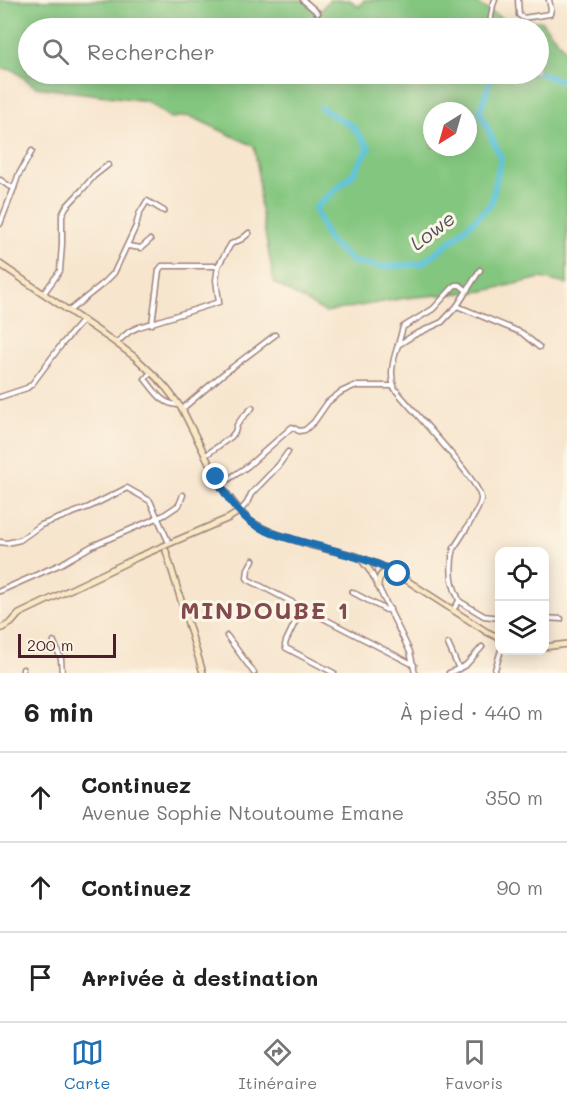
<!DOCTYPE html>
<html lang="fr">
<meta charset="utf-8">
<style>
body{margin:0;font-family:Mali,sans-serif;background:#f6f6f6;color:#222}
.controls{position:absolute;right:18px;bottom:18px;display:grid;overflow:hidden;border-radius:12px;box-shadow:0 3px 15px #0003}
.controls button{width:54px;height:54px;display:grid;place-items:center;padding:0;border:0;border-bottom:2px solid #e0e0e0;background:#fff;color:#222;font:30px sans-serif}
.compass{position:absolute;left:423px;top:102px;width:54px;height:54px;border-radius:50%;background:#fff;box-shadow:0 3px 15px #0003;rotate:217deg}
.scale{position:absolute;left:18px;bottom:15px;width:98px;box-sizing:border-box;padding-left:6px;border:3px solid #4a1f2b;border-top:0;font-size:16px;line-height:21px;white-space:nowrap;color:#4a1f2b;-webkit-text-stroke:4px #fcf5e5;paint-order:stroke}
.stop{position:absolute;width:18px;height:18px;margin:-14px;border:4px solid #1f6fb2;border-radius:50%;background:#fff}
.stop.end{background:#1f6fb2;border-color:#fff;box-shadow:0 2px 6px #0008}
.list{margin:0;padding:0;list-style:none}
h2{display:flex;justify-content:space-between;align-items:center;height:78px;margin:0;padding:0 24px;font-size:26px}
h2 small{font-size:20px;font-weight:400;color:#767676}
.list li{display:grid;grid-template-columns:39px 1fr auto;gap:18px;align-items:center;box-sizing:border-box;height:90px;padding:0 24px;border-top:2px solid #e0e0e0}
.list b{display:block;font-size:22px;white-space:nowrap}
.list p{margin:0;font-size:20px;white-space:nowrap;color:#767676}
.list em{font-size:20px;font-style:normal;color:#767676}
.icon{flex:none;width:33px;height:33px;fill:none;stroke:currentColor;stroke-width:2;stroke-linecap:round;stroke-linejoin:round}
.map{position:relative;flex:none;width:567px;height:673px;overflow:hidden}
.search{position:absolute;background:#fff;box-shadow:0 3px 15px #0003;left:18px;right:18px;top:18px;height:66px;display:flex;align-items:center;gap:15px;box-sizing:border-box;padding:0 21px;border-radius:33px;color:#767676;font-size:22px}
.sheet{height:348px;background:#fff}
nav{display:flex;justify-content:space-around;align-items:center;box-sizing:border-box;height:84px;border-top:2px solid #e0e0e0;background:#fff;font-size:16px;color:#767676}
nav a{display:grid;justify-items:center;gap:3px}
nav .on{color:#1f6fb2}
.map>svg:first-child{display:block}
</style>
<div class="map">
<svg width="567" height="673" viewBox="0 0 567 673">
<rect width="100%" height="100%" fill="#fcf5e5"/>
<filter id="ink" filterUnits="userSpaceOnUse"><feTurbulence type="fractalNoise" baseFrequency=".0167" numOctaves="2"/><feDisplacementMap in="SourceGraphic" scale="12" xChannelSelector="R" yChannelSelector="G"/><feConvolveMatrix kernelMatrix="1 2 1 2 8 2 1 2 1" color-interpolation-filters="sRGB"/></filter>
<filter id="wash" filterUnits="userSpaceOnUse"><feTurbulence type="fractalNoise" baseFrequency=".008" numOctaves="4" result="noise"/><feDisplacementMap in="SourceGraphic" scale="24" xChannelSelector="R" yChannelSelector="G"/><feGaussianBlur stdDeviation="1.35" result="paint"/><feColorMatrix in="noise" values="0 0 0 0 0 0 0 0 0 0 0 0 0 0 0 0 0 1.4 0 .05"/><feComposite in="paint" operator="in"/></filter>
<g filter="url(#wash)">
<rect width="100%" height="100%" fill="#f7e5cd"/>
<path fill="#83c67f" stroke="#667255" stroke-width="1.5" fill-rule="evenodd" d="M0,0H303L320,12L329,0H350L359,7L364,0H471L506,21H541L567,52V284L541,278L484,291L405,298L325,312L274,283L260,204L258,170L254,146L190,116L170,118L147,101L36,87L13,70L0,68ZM28,28H538V74H28ZM432,111H468V147H432Z"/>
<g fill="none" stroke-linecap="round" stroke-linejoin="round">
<g stroke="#5fc4dd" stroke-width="6">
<path d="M538,73L567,83"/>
<path d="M321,108L353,127L369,148L352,175L315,208L328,240L353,262L381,267L421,264L455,238L491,204L501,158L480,112L492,74"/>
</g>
</g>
</g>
<g filter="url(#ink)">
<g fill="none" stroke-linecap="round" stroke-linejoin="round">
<defs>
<g id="street">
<path d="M303,0L318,13"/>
<path d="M518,0L519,15L523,18L550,14L551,9L549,0"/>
<path d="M489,28L493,5L495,0"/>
<path d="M0,180L9,186L14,188L0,224"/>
<path d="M14,188L18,176L32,151"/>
<path d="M128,246L141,248L150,240"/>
<path d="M44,293L60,271L62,244V215L66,207L82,190L94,176L108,165"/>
<path d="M457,306L522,333L539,347"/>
<path d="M69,311L105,282L114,273L136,226L139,214L147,201L164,211"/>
<path d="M152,324L159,270L162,266H218"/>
<path d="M116,343L130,331L139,327L219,302L216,280L218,266L231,244L242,239L249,233"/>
<path d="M398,345L403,327L433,309L455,285H460L466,290"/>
<path d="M151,372L145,379C155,391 161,404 178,405"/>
<path d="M0,397L27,388L32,384L62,344L83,320"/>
<path d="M182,409L222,375L275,335"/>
<path d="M206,455L231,437L235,432L237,425L242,418L252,408"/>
<path d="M220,485L248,466L292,427L299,431L305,430L314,422L328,402L341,392L354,386H393"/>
<path d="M240,511L247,503L251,494L278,466L288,452"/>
<path d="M0,542L7,543L20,540L41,525L89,507L127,488L150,501L169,543"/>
<path d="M253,560L248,569L247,578L249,580L414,665"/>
<path d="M371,572L410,652L415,673"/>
<path d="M0,591L61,564L92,546L164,515L179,505L183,495"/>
<path d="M352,592L386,610L390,609"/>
<path d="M459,601L484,616L500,618"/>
<path d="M302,608L286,641L285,645L286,648L334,673"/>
<path d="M453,610L459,601C458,596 455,592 454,587C450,576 451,559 454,548C460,538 481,508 481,499C482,483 408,406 395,389C389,375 393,360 398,345L414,335L442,322L457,306L480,270"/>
<path d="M544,618L561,619"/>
<path d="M227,636L254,673"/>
<path d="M54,642L61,659L62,673"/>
<path d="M448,644L459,669"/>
<path d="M23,669V673"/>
<path d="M449,673L466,665L482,647"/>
<path d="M494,673L501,650"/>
</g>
<g id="secondary">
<path d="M0,264L116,343L136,358L157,378L167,389L182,409L220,485L240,511L251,522L273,533L310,545L356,556L379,565L397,574L487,632L500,638"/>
<path d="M166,551L203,673"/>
<path d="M361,559L371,572"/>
<path d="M378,586C378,577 382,572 390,570"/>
<path d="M0,629L11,623L19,614L138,557L229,518L240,511"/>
<path d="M544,647L567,644"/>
</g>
</defs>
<use href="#street" stroke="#a0827c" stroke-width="7"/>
<use href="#secondary" stroke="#a0827c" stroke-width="8"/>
<use href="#street" stroke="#fff" stroke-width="4"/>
<use href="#secondary" stroke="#f8e8c3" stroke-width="5"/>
</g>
</g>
<g fill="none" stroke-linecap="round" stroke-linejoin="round" filter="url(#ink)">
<path stroke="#1f6fb2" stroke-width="8" d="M216,477C225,495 239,515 257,526C268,532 280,536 292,539C328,550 365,556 398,574"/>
</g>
<g text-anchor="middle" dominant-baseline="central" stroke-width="6" stroke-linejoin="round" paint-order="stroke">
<g font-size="20" font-style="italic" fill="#505160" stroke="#fcf5e5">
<text transform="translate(432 230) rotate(-37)">Lowe</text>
</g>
<g font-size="24" font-weight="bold" letter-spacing="1.5" fill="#824a4d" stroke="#fcf5e5">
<text x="265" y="609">MINDOUBE 1</text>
</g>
</g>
</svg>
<div class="controls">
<button><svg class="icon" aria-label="locate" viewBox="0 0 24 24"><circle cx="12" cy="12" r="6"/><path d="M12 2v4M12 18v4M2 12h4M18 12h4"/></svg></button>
<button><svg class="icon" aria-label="layers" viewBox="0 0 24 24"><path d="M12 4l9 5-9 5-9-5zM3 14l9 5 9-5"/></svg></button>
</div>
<svg class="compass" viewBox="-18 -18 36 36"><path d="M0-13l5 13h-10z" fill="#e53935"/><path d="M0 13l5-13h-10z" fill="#767676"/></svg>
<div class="scale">200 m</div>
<div class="stop" style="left:398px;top:574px"></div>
<div class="stop end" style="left:216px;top:477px"></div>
<div class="search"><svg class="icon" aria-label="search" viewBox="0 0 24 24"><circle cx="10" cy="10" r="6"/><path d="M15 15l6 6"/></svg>Rechercher</div>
</div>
<section class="sheet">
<h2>6 min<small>À pied · 440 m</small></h2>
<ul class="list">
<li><svg class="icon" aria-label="ahead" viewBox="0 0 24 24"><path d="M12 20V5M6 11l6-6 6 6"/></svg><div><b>Continuez</b><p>Avenue Sophie Ntoutoume Emane</p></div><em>350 m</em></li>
<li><svg class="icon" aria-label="ahead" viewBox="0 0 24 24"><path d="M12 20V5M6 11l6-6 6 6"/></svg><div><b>Continuez</b></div><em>90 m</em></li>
<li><svg class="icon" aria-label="arrive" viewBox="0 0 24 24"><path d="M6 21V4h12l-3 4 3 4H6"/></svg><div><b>Arrivée à destination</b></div></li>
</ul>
</section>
<nav>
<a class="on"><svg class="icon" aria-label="map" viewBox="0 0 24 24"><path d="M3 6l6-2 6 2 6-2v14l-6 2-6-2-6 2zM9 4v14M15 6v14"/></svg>Carte</a>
<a><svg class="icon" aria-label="directions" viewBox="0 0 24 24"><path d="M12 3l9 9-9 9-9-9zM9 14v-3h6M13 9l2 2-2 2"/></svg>Itinéraire</a>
<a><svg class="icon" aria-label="saved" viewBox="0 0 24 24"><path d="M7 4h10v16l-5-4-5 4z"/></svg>Favoris</a>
</nav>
